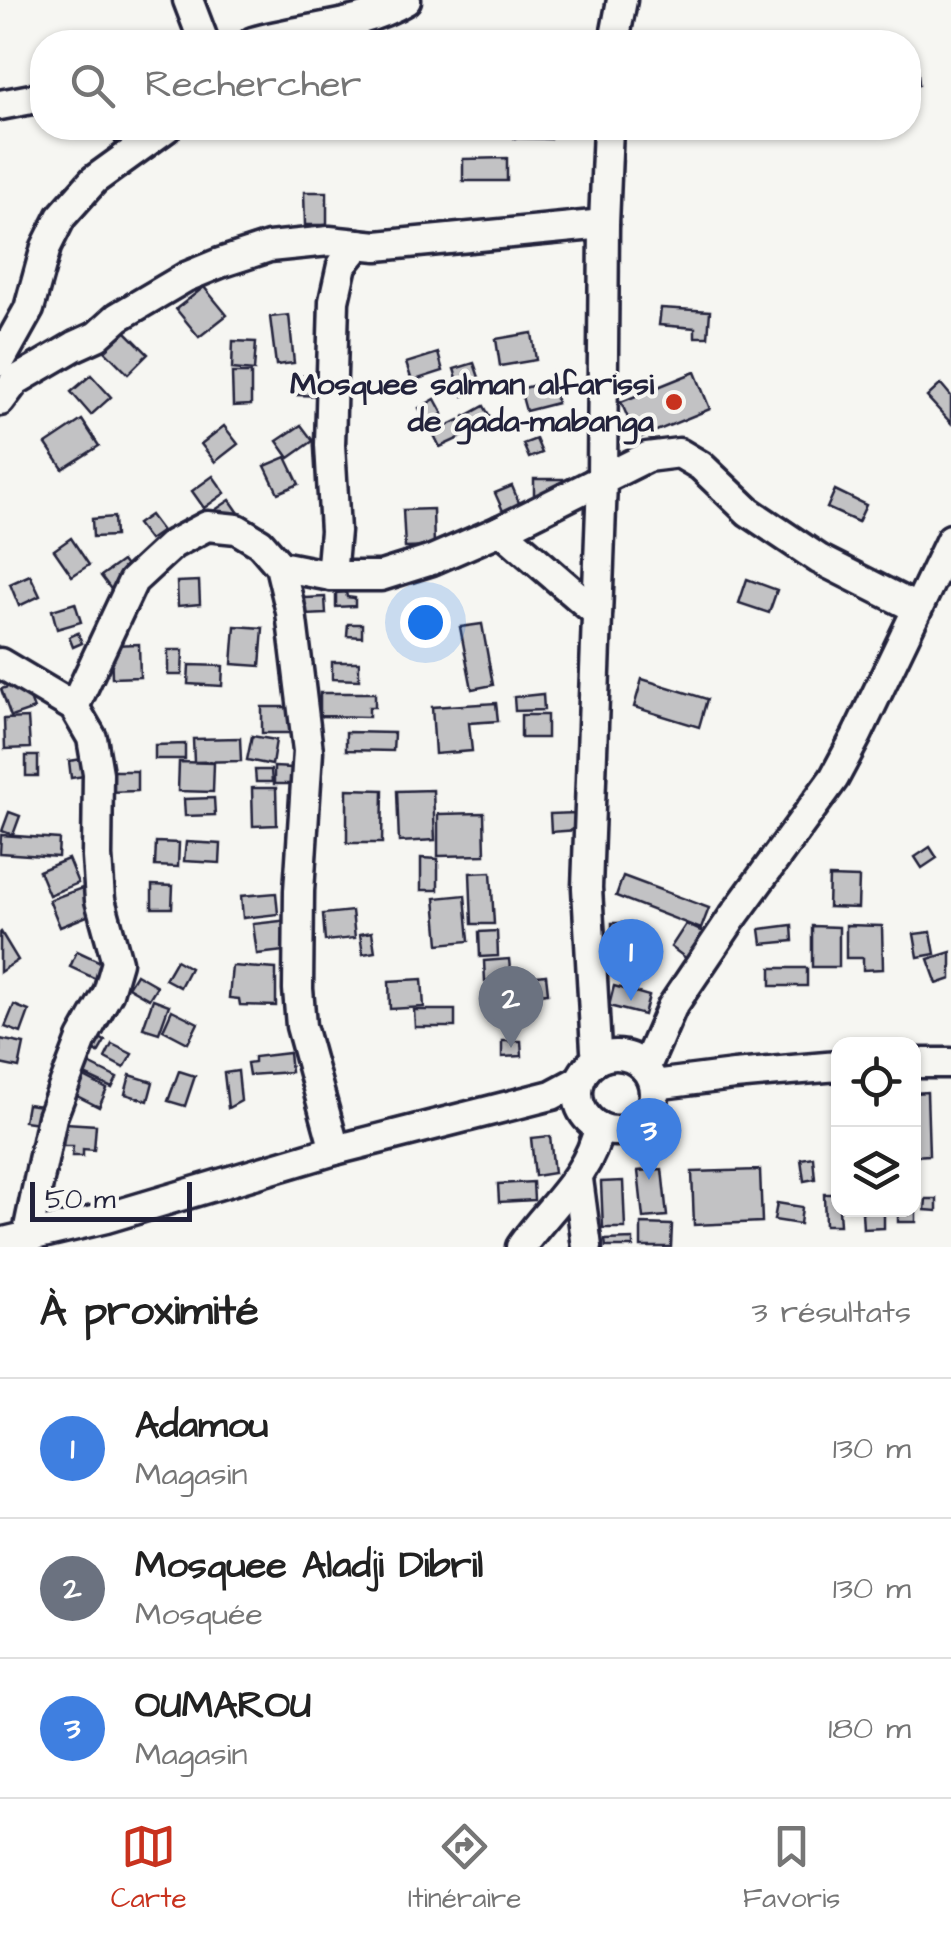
<!DOCTYPE html>
<html lang="fr">
<meta charset="utf-8">
<style>
body{margin:0;font-family:"Architects Daughter",sans-serif;background:#f2f2f2;color:#222}
.controls{position:absolute;right:30px;bottom:30px;display:grid;overflow:hidden;border-radius:20px;box-shadow:0 2px 8px #0004}
.controls button{width:90px;height:90px;display:grid;place-items:center;padding:0;border:0;border-bottom:2px solid #e0e0e0;background:#fff;color:#222;font:50px sans-serif}
.scale{position:absolute;left:30px;bottom:25px;width:162px;box-sizing:border-box;padding-left:10px;border:5px solid #22223b;border-top:0;font-size:28px;line-height:35px;white-space:nowrap;color:#22223b;-webkit-text-stroke:8px #f6f6f2;paint-order:stroke}
.you{position:absolute;left:425px;top:622px;width:35px;height:35px;margin:-25px;border:8px solid #fff;border-radius:50%;background:#1a73e8;box-shadow:0 0 0 15px #1a73e833}
.badge{display:grid;place-items:center;width:65px;height:65px;border-radius:50%;background:#c8321e;color:#fff;font-size:32px;font-weight:700}
.pin{position:absolute;translate:-50% -82px;filter:drop-shadow(0 2px 5px #0008)}
.pin::after{content:'';position:absolute;top:52px;width:35px;height:30px;background:inherit;clip-path:polygon(0 0,100% 0,50% 100%)}
.list{margin:0;padding:0;list-style:none}
h2{display:flex;justify-content:space-between;align-items:center;height:130px;margin:0;padding:0 40px;font-size:42px}
h2 small{font-size:32px;font-weight:400;color:#767676}
.list li{display:grid;grid-template-columns:65px 1fr auto;gap:30px;align-items:center;box-sizing:border-box;height:140px;padding:0 40px;border-top:2px solid #e0e0e0}
.list b{display:block;font-size:38px;white-space:nowrap}
.list p{margin:0;font-size:32px;white-space:nowrap;color:#767676}
.list em{font-size:32px;font-style:normal;color:#767676}
.icon{flex:none;width:55px;height:55px;fill:none;stroke:currentColor;stroke-width:2;stroke-linecap:round;stroke-linejoin:round}
.map{position:relative;flex:none;width:951px;height:1247px;overflow:hidden}
.search{position:absolute;background:#fff;box-shadow:0 2px 8px #0004;left:30px;right:30px;top:30px;height:110px;display:flex;align-items:center;gap:25px;box-sizing:border-box;padding:0 35px;border-radius:40px;color:#767676;font-size:38px}
.sheet{height:550px;background:#fff}
nav{display:flex;justify-content:space-around;align-items:center;box-sizing:border-box;height:140px;border-top:2px solid #e0e0e0;background:#fff;font-size:28px;color:#767676}
nav a{display:grid;justify-items:center;gap:5px}
nav .on{color:#c8321e}
.map>svg:first-child{display:block}
</style>
<div class="map">
<svg width="951" height="1247" viewBox="0 0 951 1247">
<rect width="100%" height="100%" fill="#f6f6f2"/>
<filter id="ink" filterUnits="userSpaceOnUse"><feTurbulence type="fractalNoise" baseFrequency=".01" numOctaves="2"/><feDisplacementMap in="SourceGraphic" scale="20" xChannelSelector="R" yChannelSelector="G"/><feConvolveMatrix kernelMatrix="1 2 1 2 8 2 1 2 1" color-interpolation-filters="sRGB"/></filter>
<g filter="url(#ink)">
<g fill="#c2c2c4" stroke="#22223b" stroke-width="2.5">
<path d="M917,59L919,84L908,85V60Z"/>
<path d="M108,128H139L140,130L115,142Z"/>
<path d="M514,128H550V139L514,138Z"/>
<path d="M507,158V181H463V159Z"/>
<path d="M304,192H327V225H305Z"/>
<path d="M204,287L227,315L199,337L176,309Z"/>
<path d="M661,308L710,311L708,337H695V328L659,325Z"/>
<path d="M289,315L294,363L276,365L270,317Z"/>
<path d="M122,328L148,354L128,374L102,348Z"/>
<path d="M532,333L536,360L500,366L496,339Z"/>
<path d="M233,341L256,342L254,371L232,369Z"/>
<path d="M438,353L443,371L412,381L406,363Z"/>
<path d="M474,363L483,389L463,396L454,369Z"/>
<path d="M695,372L710,409L637,439L621,402Z"/>
<path d="M232,373H251V405L233,406Z"/>
<path d="M91,375L111,397L91,415L71,392Z"/>
<path d="M297,376H324V396L297,395Z"/>
<path d="M551,381L557,403L526,411L520,389Z"/>
<path d="M941,384L951,396V423L927,397Z"/>
<path d="M435,399L443,414L426,422L419,408Z"/>
<path d="M484,406L493,422L473,433L464,417Z"/>
<path d="M82,420L99,446L63,469L46,444Z"/>
<path d="M459,420L466,435L440,447L433,433Z"/>
<path d="M301,425L313,441L289,458L277,441Z"/>
<path d="M224,426L238,444L215,462L201,444Z"/>
<path d="M536,439L542,453L529,458L523,444Z"/>
<path d="M286,457L299,484L278,493L265,466Z"/>
<path d="M213,476L225,493L204,508L192,491Z"/>
<rect x="534" y="479" width="29" height="20"/>
<path d="M512,486L520,505L503,511L495,493Z"/>
<path d="M835,490L866,505L858,522L827,508Z"/>
<path d="M230,500L239,513L221,525L212,512Z"/>
<path d="M433,509L434,547L405,548L403,510Z"/>
<path d="M150,515L162,531L149,540L137,524Z"/>
<path d="M114,517L115,536L93,537L92,519Z"/>
<path d="M71,538L89,565L72,576L54,550Z"/>
<path d="M122,561L134,577L113,592L101,576Z"/>
<path d="M30,575L40,596L19,606L10,584Z"/>
<path d="M747,579L777,590L769,613L739,603Z"/>
<path d="M199,581L200,604L178,606L177,582Z"/>
<path d="M346,592L347,597L355,598V606L336,607V593Z"/>
<path d="M325,597L326,614L305,615V598Z"/>
<path d="M75,603L81,622L57,629L52,610Z"/>
<path d="M348,624H362V637L347,636Z"/>
<path d="M482,624L493,685L472,689L460,627Z"/>
<path d="M235,626L263,628L260,666L232,664Z"/>
<path d="M78,633L82,643L73,647L69,637Z"/>
<path d="M139,644L140,677L112,678L111,645Z"/>
<path d="M168,650H183L182,675H168Z"/>
<path d="M332,662H359V680L332,679Z"/>
<path d="M189,665L223,666L222,686L188,684Z"/>
<path d="M642,679L707,699L699,727L634,707Z"/>
<path d="M24,682L34,709L11,717L1,689Z"/>
<path d="M320,693H375V707H369V717L320,716Z"/>
<path d="M543,694L544,710L515,711L514,697Z"/>
<path d="M496,703L498,721L469,723L472,751L435,754L432,707Z"/>
<path d="M262,707H293L294,733H262Z"/>
<rect x="521" y="715" width="26" height="23"/>
<path d="M28,718L30,748L5,749L4,719Z"/>
<path d="M346,732L394,733L393,751L346,750Z"/>
<path d="M252,736L276,740L272,765L247,760Z"/>
<path d="M240,738L241,761L194,762L193,739Z"/>
<path d="M185,744V759H155V745Z"/>
<rect x="26" y="756" width="12" height="20"/>
<path d="M82,759L84,776L71,778L69,761Z"/>
<path d="M179,762L214,763L213,792L178,791Z"/>
<path d="M274,767L292,768V784H274Z"/>
<path d="M255,770H271L272,782H256Z"/>
<path d="M107,771H137V791L107,792Z"/>
<path d="M252,788H276L277,825L253,826Z"/>
<path d="M347,789L383,790L382,843H347Z"/>
<path d="M433,790L435,840L399,842L397,791Z"/>
<path d="M214,798L215,815L185,816L184,799Z"/>
<path d="M9,812L20,816L13,835L2,831Z"/>
<path d="M484,813L485,855L438,856V814Z"/>
<path d="M576,813L577,830L551,832L550,814Z"/>
<path d="M1,835L59,839L58,857L0,853Z"/>
<path d="M156,842L179,843L178,867L155,866Z"/>
<path d="M186,842L221,844L220,863L184,861Z"/>
<path d="M930,847L937,858L922,868L915,857Z"/>
<path d="M421,858L438,859V890H421Z"/>
<path d="M68,859L78,883L49,895L39,871Z"/>
<path d="M491,872L494,924H472L470,873Z"/>
<path d="M623,876L709,908L701,929L616,896Z"/>
<path d="M829,877L859,878L858,908L828,907Z"/>
<path d="M152,885L173,886L172,908H152Z"/>
<path d="M82,888L92,914L60,927L49,900Z"/>
<path d="M276,893L278,914L243,918L241,896Z"/>
<path d="M465,895L469,941L439,944L435,898Z"/>
<path d="M352,911L355,938L325,941L323,914Z"/>
<path d="M290,920L293,950L257,954L253,924Z"/>
<rect x="612" y="923" width="18" height="27"/>
<path d="M686,924L705,933L687,959L671,947Z"/>
<path d="M792,925L793,941L762,944L760,929Z"/>
<path d="M846,925L882,926L883,969L863,970V958H846Z"/>
<path d="M812,926L839,927V967H812Z"/>
<path d="M497,931L498,956L480,957L479,932Z"/>
<path d="M1,932L18,960L0,972V933Z"/>
<path d="M372,932L375,952L363,954L360,934Z"/>
<path d="M931,932L935,954L918,957L914,934Z"/>
<path d="M77,951L103,963L96,979L70,967Z"/>
<path d="M951,952V979L937,984L928,959Z"/>
<path d="M509,959L511,979L485,981L484,961Z"/>
<path d="M176,960L190,968L180,987L165,979Z"/>
<path d="M232,966L276,969V1006L240,1005L239,999L229,998Z"/>
<rect x="771" y="968" width="36" height="18"/>
<path d="M136,974L157,986L149,999L128,987Z"/>
<path d="M546,975L548,993L530,995L528,977Z"/>
<path d="M422,979L424,1007L390,1009L389,981Z"/>
<path d="M614,986L649,996L644,1015L609,1006Z"/>
<path d="M488,990L503,991L502,1011H487Z"/>
<path d="M153,999L169,1005L159,1033L143,1028Z"/>
<path d="M14,1005L29,1011L21,1033L5,1027Z"/>
<path d="M172,1010L198,1023L188,1043L163,1030Z"/>
<path d="M414,1010H455V1027H415Z"/>
<path d="M94,1035L105,1041L98,1053L87,1047Z"/>
<path d="M0,1039L24,1044L19,1068L0,1064Z"/>
<path d="M502,1041H521L522,1056L502,1057Z"/>
<path d="M112,1044L132,1054L124,1068L105,1058Z"/>
<path d="M289,1053L291,1072L249,1075L247,1063L254,1062V1057Z"/>
<path d="M83,1061L117,1078L112,1088L76,1071Z"/>
<path d="M179,1071L195,1076L185,1106L168,1101Z"/>
<path d="M238,1071L241,1101L228,1108L224,1073Z"/>
<path d="M130,1075L153,1082L148,1101L125,1094Z"/>
<path d="M84,1077L107,1089L99,1107L75,1095Z"/>
<path d="M927,1092L929,1155L914,1156V1093Z"/>
<path d="M27,1104L42,1106L39,1123L24,1121Z"/>
<path d="M65,1123L96,1125L94,1150L83,1149V1156H72L73,1146H63Z"/>
<path d="M550,1136L554,1173L535,1176L531,1138Z"/>
<path d="M813,1157L815,1179L804,1181L801,1159Z"/>
<path d="M662,1169L667,1216L643,1218L638,1171Z"/>
<path d="M760,1170L762,1222L694,1225L692,1172Z"/>
<path d="M623,1181L625,1228H603L601,1182Z"/>
<path d="M533,1182L534,1200L499,1202L498,1184Z"/>
<path d="M824,1194H838L840,1225H825Z"/>
<path d="M926,1199H937V1211L925,1210Z"/>
<path d="M777,1203L802,1207L800,1224L774,1220Z"/>
<path d="M914,1203H916V1222H898V1210H914Z"/>
<path d="M884,1211V1228L863,1229L862,1212Z"/>
<path d="M641,1224L672,1225L671,1247H641Z"/>
<path d="M633,1239V1247H606L605,1240Z"/>
</g>
<g fill="none" stroke-linecap="round" stroke-linejoin="round">
<defs>
<g id="minor">
<path d="M188,0L204,42"/>
<path d="M253,42C303,27 360,28 406,0"/>
<path d="M614,42L622,0"/>
<path d="M0,105L42,97"/>
<path d="M0,361L29,309L46,247L61,217L94,180L166,128"/>
<path d="M0,401L15,381L75,346L97,336L118,317L186,277L220,263L269,247L329,241L377,246L604,224"/>
<path d="M501,530L597,613"/>
<path d="M280,566L331,576H381L432,560L501,530L647,457L679,453L701,466L749,512L819,559L916,608"/>
<path d="M331,576L335,531L330,445L334,301L342,265L359,244"/>
<path d="M0,663L74,707L92,738L98,773L97,857L100,900L117,962L108,993L82,1039L52,1117L25,1247"/>
<path d="M74,707L133,581L173,544L207,526L237,529L260,543L280,566L291,612L308,751L299,891L298,989L301,1026L335,1150"/>
<circle cx="616" cy="1093" r="38"/>
<path d="M603,1057L596,1050L587,888L602,481L604,224L608,128"/>
<path d="M914,1063H951"/>
<path d="M643,1066L648,1062L672,1007L732,918L834,778L857,735L951,539"/>
<path d="M654,1085L734,1075L838,1066"/>
<path d="M578,1179L587,1247"/>
<path d="M0,1243L106,1218L335,1150L552,1095L580,1080"/>
<path d="M521,1247C549,1207 589,1177 599,1127"/>
</g>
</defs>
<use href="#minor" stroke="#22223b" stroke-width="35"/>
<use href="#minor" stroke="#f6f6f2" stroke-width="28"/>
</g>
</g>
<circle fill="#c8321e" stroke="#f6f6f2" stroke-width="4" cx="674" cy="402" r="10"/>
<g text-anchor="middle" dominant-baseline="central" stroke-width="8" stroke-linejoin="round" paint-order="stroke">
<g font-size="32" font-weight="bold" fill="#22223b" stroke="#f6f6f2" text-anchor="end">
<text x="654" y="384">Mosquee salman alfarissi<tspan x="654" dy="37">de gada-mabanga</tspan></text>
</g>
</g>
</svg>
<div class="controls">
<button><svg class="icon" aria-label="locate" viewBox="0 0 24 24"><circle cx="12" cy="12" r="6"/><path d="M12 2v4M12 18v4M2 12h4M18 12h4"/></svg></button>
<button><svg class="icon" aria-label="layers" viewBox="0 0 24 24"><path d="M12 4l9 5-9 5-9-5zM3 14l9 5 9-5"/></svg></button>
</div>
<div class="scale">50 m</div>
<div class="you"></div>
<div class="pin badge" style="left:631px;top:1001px;background:#3f7fe0">1</div>
<div class="pin badge" style="left:511px;top:1048px;background:#6b7280">2</div>
<div class="pin badge" style="left:649px;top:1180px;background:#3f7fe0">3</div>
<div class="search"><svg class="icon" aria-label="search" viewBox="0 0 24 24"><circle cx="10" cy="10" r="6"/><path d="M15 15l6 6"/></svg>Rechercher</div>
</div>
<section class="sheet">
<h2>À proximité<small>3 résultats</small></h2>
<ul class="list">
<li><span class="badge" style="background:#3f7fe0">1</span><div><b>Adamou</b><p>Magasin</p></div><em>130 m</em></li>
<li><span class="badge" style="background:#6b7280">2</span><div><b>Mosquee Aladji Dibril</b><p>Mosquée</p></div><em>130 m</em></li>
<li><span class="badge" style="background:#3f7fe0">3</span><div><b>OUMAROU</b><p>Magasin</p></div><em>180 m</em></li>
</ul>
</section>
<nav>
<a class="on"><svg class="icon" aria-label="map" viewBox="0 0 24 24"><path d="M3 6l6-2 6 2 6-2v14l-6 2-6-2-6 2zM9 4v14M15 6v14"/></svg>Carte</a>
<a><svg class="icon" aria-label="directions" viewBox="0 0 24 24"><path d="M12 3l9 9-9 9-9-9zM9 14v-3h6M13 9l2 2-2 2"/></svg>Itinéraire</a>
<a><svg class="icon" aria-label="saved" viewBox="0 0 24 24"><path d="M7 4h10v16l-5-4-5 4z"/></svg>Favoris</a>
</nav>
